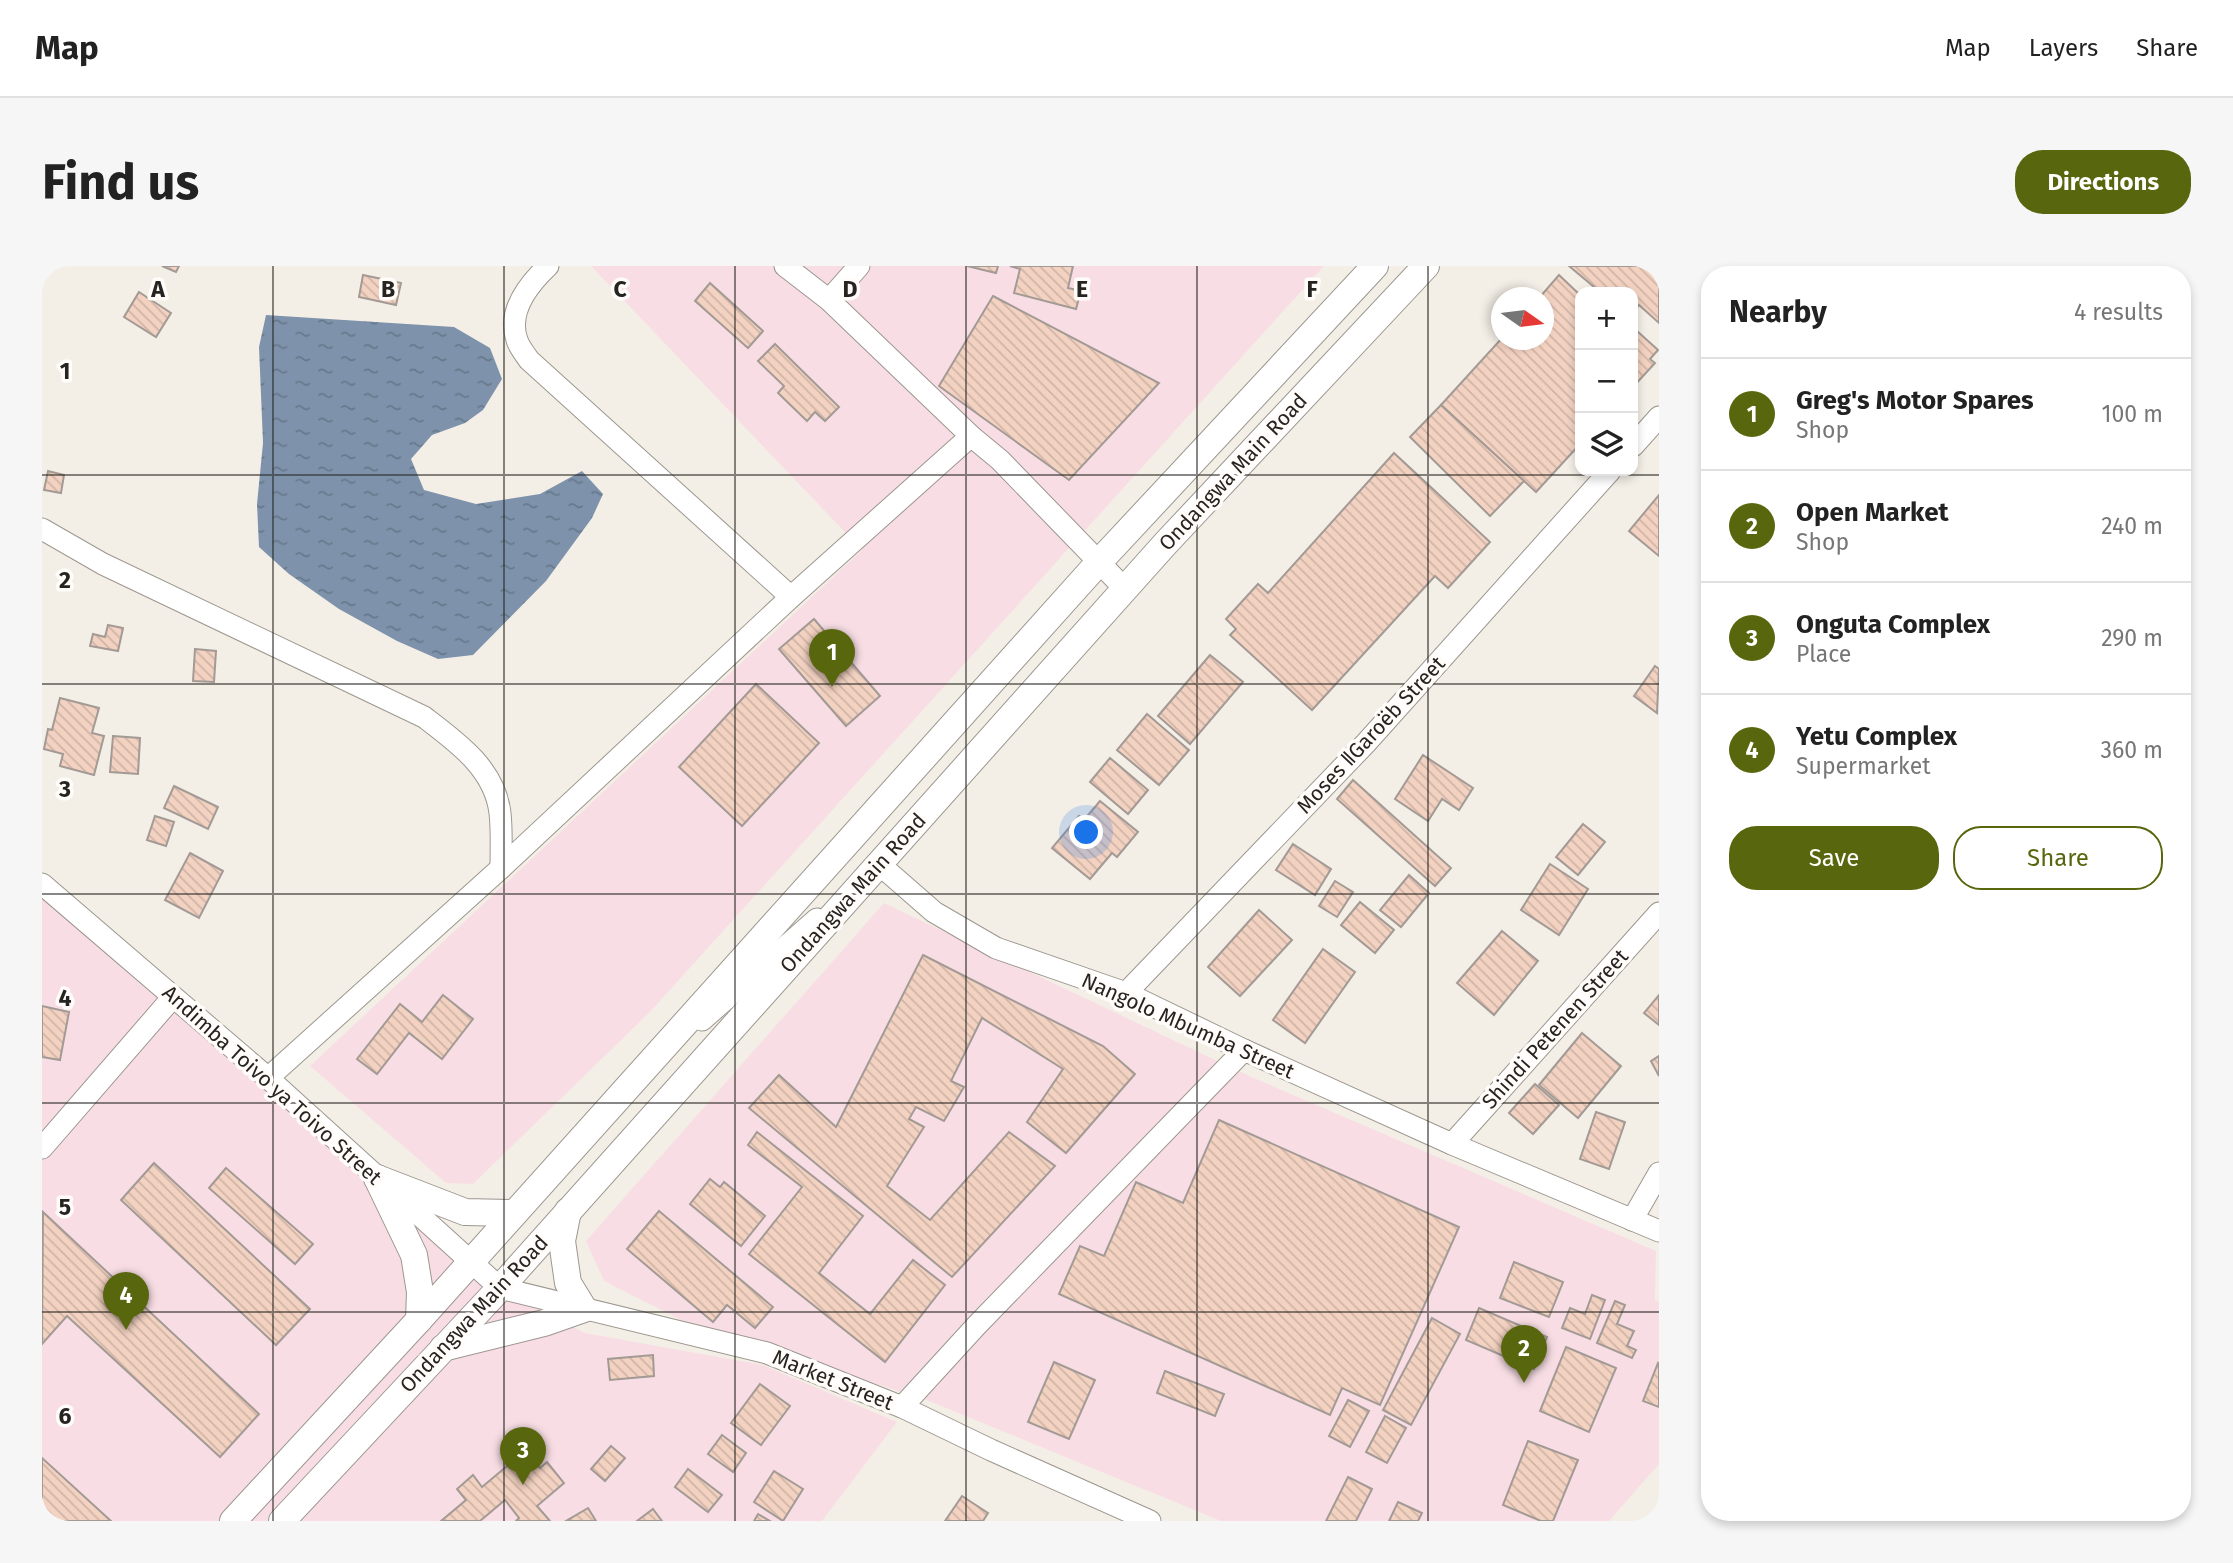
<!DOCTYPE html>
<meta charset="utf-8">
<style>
body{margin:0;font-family:"Fira Sans",sans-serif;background:#f6f6f6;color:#222}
.controls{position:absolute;right:21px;top:21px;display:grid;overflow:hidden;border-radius:14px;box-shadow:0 4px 10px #0003}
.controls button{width:63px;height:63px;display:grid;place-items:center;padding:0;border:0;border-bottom:2px solid #e0e0e0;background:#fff;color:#222;font:35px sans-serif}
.compass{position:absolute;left:1449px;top:21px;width:63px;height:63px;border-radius:50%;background:#fff;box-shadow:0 4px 10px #0003;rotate:104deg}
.you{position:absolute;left:1045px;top:567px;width:24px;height:24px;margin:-18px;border:5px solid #fff;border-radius:50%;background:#1a73e8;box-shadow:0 0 0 10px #1a73e833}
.badge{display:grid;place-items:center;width:46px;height:46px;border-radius:50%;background:#58660d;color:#fff;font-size:23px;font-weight:700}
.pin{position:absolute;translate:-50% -58px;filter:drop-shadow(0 2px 4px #0008)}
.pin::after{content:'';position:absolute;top:37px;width:24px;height:21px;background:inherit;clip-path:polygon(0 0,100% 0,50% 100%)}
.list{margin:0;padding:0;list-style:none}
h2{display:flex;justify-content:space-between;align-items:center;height:91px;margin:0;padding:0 28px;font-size:30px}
h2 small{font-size:23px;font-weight:400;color:#767676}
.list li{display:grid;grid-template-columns:46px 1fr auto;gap:21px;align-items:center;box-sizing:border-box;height:112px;padding:0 28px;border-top:2px solid #e0e0e0}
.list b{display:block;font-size:26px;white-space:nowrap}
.list p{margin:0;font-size:23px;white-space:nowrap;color:#767676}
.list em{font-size:23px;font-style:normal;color:#767676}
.actions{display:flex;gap:14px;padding:21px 28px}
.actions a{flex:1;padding:16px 0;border:2px solid #58660d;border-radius:28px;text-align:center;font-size:24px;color:#58660d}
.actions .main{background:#58660d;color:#fff}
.icon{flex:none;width:38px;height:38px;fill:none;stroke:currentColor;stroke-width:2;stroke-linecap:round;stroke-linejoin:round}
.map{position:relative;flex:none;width:1617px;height:1255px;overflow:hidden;border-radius:28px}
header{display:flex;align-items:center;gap:42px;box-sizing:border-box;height:98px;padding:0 35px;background:#fff;border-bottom:2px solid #e0e0e0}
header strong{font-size:33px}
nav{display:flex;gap:38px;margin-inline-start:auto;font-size:24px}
.intro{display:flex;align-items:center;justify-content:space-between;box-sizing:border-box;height:168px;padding:0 42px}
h1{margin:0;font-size:49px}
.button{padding:18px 32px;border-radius:28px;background:#58660d;color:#fff;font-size:24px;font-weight:700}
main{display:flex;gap:42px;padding:0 42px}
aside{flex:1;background:#fff;border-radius:28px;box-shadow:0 4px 10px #0003}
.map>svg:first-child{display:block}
</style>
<header>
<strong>Map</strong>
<nav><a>Map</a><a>Layers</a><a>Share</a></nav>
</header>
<div class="intro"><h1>Find us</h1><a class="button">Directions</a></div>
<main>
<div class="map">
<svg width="1617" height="1255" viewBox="0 0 1617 1255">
<defs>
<pattern id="water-ripples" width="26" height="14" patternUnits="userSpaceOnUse" patternTransform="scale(1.75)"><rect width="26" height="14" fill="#7e93ab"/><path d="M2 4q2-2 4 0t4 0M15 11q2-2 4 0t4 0" fill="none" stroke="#67788b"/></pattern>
<pattern id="building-back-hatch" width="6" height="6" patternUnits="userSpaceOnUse" patternTransform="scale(1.75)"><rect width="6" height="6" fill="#f3d2c1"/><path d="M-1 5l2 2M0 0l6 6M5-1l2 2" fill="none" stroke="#d0b4a6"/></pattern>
</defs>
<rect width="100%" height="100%" fill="#f4efe6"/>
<g fill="#f8dee4">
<path d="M549,0H1282L607,747L431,918L404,917L268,800L820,284Z"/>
<path d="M0,618L458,1023L543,1067L721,1099L855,1156L780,1255H0Z"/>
<path d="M842,637L1205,809L1614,985L1613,1034L1617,1036V1198L1567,1255H1179L887,1135L643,1056L562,1015L544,975Z"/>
</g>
<path fill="url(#water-ripples)" d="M224,49L412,61L448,82L460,113L441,144L423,157L390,169L369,193L382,224L434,238L498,228L540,205L561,228L550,252L504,315L431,389L396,393L355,375L297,343L247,308L217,281L215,238L221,177L217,81Z"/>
<g fill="url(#building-back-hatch)" stroke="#a39a95" stroke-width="2">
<path d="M120,0H137L134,6Z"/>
<path d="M925,0H956L954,7Z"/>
<path d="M968,0H1031L1026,22L1039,25L1034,43L972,27L978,3Z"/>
<path d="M1527,0H1617V57L1597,39L1591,46V26H1558Z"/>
<path d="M321,9L359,17L354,39L317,31Z"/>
<path d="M1517,9L1538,29V178L1494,226L1399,139L1460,72L1502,74V32H1497Z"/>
<path d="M668,17L721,65L706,82L653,35Z"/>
<path d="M97,26L129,47L114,71L82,51Z"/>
<path d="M951,30L1117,117L1027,214L897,120Z"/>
<path d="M1595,65L1616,84L1608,93L1613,97L1591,121V70Z"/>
<path d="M733,78L797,141L783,155L773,146L765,155L736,127L742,120L716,95Z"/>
<path d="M1399,139L1482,215L1448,250L1368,171Z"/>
<path d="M1352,187L1448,276L1406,322L1393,310L1270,444L1188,369L1194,363L1184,353L1216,318L1226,327Z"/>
<path d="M6,205L22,209L19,227L2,224Z"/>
<path d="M1617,229V290L1587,265Z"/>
<path d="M772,353L838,430L804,460L737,383Z"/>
<path d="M66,359L81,362L76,385L48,380L51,368L63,371Z"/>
<path d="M153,383L174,385L172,416L151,415Z"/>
<path d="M1168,389L1201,416L1148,478L1116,450Z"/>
<path d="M1613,400L1617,403L1615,447L1592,430Z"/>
<path d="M714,418L777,477L700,560L637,501Z"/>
<path d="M18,432L57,442L50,467L62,470L52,509L18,500L21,488L2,483L6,463L10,464Z"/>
<path d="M1105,448L1147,484L1117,519L1075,484Z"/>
<path d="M71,470L98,472L96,508L68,506Z"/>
<path d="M1381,489L1431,522L1417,544L1400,533L1386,555L1353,533Z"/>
<path d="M1068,492L1106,524L1086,548L1048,516Z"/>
<path d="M1311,514L1409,602L1393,620L1295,533Z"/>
<path d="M132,520L176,541L166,563L122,542Z"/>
<path d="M1058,535L1096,566L1075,591L1070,587L1048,613L1010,582L1037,550L1042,554Z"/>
<path d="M113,550L132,556L124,580L105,574Z"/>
<path d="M1541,558L1563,576L1536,609L1514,591Z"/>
<path d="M1251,578L1289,603L1273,629L1234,604Z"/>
<path d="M148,587L181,605L157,652L123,634Z"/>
<path d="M1508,598L1546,623L1517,669L1479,644Z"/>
<path d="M1367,609L1387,627L1359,661L1338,644Z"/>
<path d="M1293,615L1311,626L1295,651L1277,640Z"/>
<path d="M1318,636L1352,664L1333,687L1299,659Z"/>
<path d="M1217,644L1250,674L1198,730L1166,701Z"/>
<path d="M1460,665L1496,695L1452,749L1415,717Z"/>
<path d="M1281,683L1313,706L1263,777L1231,754Z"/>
<path d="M881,689L1061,780L1093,808L1024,887L985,856L1021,803L940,752L909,815L922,821L902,855L874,841L867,853L882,861L845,920L888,954L967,866L1013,900L910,1011L707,842L737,809L794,861Z"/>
<path d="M401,729L431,753L400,793L367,767L335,808L315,793L358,738L380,756Z"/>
<path d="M1617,729V759L1602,747Z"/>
<path d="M0,740L27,746L18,794L0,791Z"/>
<path d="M1540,767L1579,800L1536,852L1497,819Z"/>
<path d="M1617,790V810L1609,795Z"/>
<path d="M1493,818L1517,839L1491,868L1467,847Z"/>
<path d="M1554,846L1583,856L1567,903L1538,893Z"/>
<path d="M1177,854L1417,961L1338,1139L1300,1122L1288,1149L1017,1028L1038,980L1062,990L1094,916L1141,937Z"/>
<path d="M715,866L821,950L777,1007L828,1048L871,994L903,1019L843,1096L707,988L760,921L706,879Z"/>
<path d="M112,897L268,1043L234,1079L79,934Z"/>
<path d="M184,902L271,978L253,998L167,922Z"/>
<path d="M668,913L678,921L682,916L723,950L699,980L648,938Z"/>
<path d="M617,945L731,1041L713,1062L685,1039L671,1056L585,983Z"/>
<path d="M1,946L217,1148L178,1191L25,1050L0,1078Z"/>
<path d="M1472,996L1521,1016L1507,1051L1458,1032Z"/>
<path d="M1550,1029L1563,1034L1548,1073L1520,1062L1528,1042L1543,1048Z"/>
<path d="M1573,1035L1583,1039L1575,1058L1592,1065L1585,1080L1594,1084L1590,1092L1555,1077Z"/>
<path d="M1437,1042L1505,1071L1492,1103L1424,1074Z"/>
<path d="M1390,1052L1418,1068L1369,1159L1341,1144Z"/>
<path d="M1524,1081L1574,1102L1547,1166L1498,1145Z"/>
<path d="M611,1089L612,1110L568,1114L566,1093Z"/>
<path d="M1012,1096L1053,1114L1027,1173L986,1156Z"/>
<path d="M1616,1097L1617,1098V1141L1601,1135Z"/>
<path d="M1123,1105L1182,1128L1173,1150L1115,1127Z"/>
<path d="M718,1118L748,1140L719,1179L689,1157Z"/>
<path d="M1306,1134L1327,1145L1308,1181L1287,1170Z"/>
<path d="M1343,1150L1364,1162L1345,1197L1324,1186Z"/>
<path d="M680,1169L704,1187L691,1206L666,1188Z"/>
<path d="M1486,1175L1536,1194L1511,1255H1499L1461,1239Z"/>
<path d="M569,1180L583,1192L563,1215L549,1203Z"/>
<path d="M483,1185L498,1202L505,1196L522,1217L495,1240L508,1255H474L477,1252L463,1234L438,1255H399L424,1234L415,1223L431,1209L440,1221Z"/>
<path d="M0,1192L69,1255H0Z"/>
<path d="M646,1203L680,1229L666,1246L633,1221Z"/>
<path d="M732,1205L761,1223L741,1255L712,1236Z"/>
<path d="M1306,1211L1330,1223L1314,1255H1284Z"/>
<path d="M920,1230L946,1247L941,1255H903Z"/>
<path d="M1356,1236L1380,1247L1376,1255H1347Z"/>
<path d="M546,1242L554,1255H524Z"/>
<path d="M611,1243L620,1255H595Z"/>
<path d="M716,1248L728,1255H712Z"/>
</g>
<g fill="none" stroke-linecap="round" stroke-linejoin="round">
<defs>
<g id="minor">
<path d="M506,0C486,19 465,46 475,74C477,81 483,88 487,94L749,331"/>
<path d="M743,0L787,34L817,0"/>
<path d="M787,34L929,170"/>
<path d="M1591,180L1617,151"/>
<path d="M0,263L61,298L382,451C415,476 453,503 458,547C460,565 459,584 459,602"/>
<path d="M825,608L837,598L892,646L954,682L1084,727L1202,784L1410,878L1617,965"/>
<path d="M0,618L226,812L458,1022L725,1087L860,1141L949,1184L1108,1255"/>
<path d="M1084,727L1324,477L1568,205"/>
<path d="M660,754L775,653"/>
<path d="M226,812L459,602L749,331L929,170L958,194L1083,323"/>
<path d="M1410,878L1617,647"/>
<path d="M0,882L131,731"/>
<path d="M1590,954L1617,907"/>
<path d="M860,1141L935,1059L1202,784"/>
</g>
<g id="major">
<path d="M335,912L372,989L378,1026L377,1054"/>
<path d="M335,912L423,946L472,947"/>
<path d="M401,1082L502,1057L542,1043L526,1017L520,975L526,945"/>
<path d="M191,1255L377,1054L1058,295L1333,0"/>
<path d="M240,1255L458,1022L1124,277L1384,0"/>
</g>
</defs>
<use href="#minor" stroke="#9c978f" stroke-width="23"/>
<use href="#major" stroke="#9c978f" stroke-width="28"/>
<use href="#minor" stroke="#fff" stroke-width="21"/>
<use href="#major" stroke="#fff" stroke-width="26"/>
</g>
<path fill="none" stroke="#262421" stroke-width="2" stroke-opacity="0.55" d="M231,0V1255M462,0V1255M693,0V1255M924,0V1255M1155,0V1255M1386,0V1255M0,209H1617M0,418H1617M0,628H1617M0,837H1617M0,1046H1617"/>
<g text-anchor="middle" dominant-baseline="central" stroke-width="7" stroke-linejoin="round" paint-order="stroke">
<g font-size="21" fill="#262421" stroke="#fffcf9">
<text transform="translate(1191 206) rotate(-47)">Ondangwa Main Road</text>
<text transform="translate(1329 469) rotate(-47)">Moses ǁGaroëb Street</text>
<text transform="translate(811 627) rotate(-48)">Ondangwa Main Road</text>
<text transform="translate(1146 760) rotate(24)">Nangolo Mbumba Street</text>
<text transform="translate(1513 763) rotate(-48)">Shindi Petenen Street</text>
<text transform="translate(230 819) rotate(42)">Andimba Toivo ya Toivo Street</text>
<text transform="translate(432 1048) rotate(-47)">Ondangwa Main Road</text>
<text transform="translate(791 1114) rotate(22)">Market Street</text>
</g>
</g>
<g font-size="23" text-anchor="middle" font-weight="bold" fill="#262421" stroke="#fffcf9" stroke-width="7" stroke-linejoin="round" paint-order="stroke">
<text x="116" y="31">A</text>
<text x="346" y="31">B</text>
<text x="578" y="31">C</text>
<text x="808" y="31">D</text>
<text x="1040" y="31">E</text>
<text x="1270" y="31">F</text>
<text x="23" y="113">1</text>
<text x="23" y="322">2</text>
<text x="23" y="531">3</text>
<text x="23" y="740">4</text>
<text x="23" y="949">5</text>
<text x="23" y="1158">6</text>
</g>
</svg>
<div class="controls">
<button>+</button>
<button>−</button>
<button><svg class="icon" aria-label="layers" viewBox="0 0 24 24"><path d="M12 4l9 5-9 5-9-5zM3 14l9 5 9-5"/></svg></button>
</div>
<svg class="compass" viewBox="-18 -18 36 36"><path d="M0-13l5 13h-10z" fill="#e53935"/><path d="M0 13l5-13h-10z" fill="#767676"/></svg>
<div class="you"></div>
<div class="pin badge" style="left:790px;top:421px">1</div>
<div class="pin badge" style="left:1482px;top:1117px">2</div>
<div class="pin badge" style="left:481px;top:1219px">3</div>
<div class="pin badge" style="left:84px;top:1064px">4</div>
</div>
<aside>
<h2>Nearby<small>4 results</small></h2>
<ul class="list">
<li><span class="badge">1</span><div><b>Greg's Motor Spares</b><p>Shop</p></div><em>100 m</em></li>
<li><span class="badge">2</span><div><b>Open Market</b><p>Shop</p></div><em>240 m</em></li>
<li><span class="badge">3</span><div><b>Onguta Complex</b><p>Place</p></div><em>290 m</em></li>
<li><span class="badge">4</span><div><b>Yetu Complex</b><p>Supermarket</p></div><em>360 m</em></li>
</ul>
<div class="actions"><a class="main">Save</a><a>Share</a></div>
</aside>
</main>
